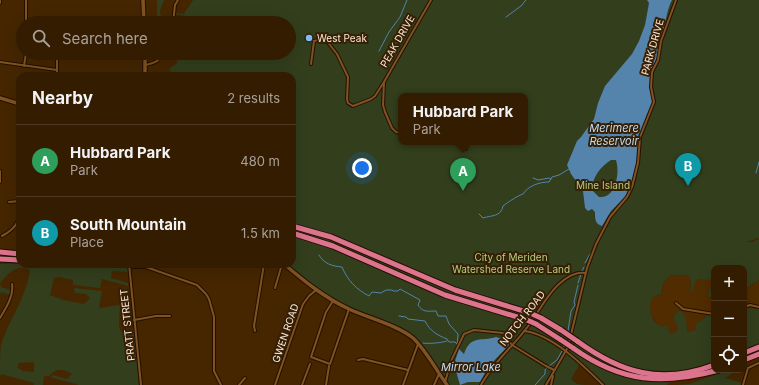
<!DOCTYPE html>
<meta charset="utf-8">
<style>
body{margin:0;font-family:Inter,sans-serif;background:#3f290f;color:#f1f3f6}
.controls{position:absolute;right:12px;bottom:12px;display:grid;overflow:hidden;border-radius:8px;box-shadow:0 4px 16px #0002}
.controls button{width:36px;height:36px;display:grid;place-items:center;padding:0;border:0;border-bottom:1px solid #4e3a22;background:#341c00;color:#f1f3f6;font:20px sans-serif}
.you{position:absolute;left:362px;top:168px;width:14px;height:14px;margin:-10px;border:3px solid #fff;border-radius:50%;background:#1a73e8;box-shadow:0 0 0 6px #1a73e833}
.badge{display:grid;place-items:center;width:26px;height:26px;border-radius:50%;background:#2563eb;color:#fff;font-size:13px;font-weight:700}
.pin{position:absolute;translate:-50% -33px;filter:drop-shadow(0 1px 2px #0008)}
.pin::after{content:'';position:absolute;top:21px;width:14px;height:12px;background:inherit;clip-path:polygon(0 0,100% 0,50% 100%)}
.popup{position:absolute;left:398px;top:93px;width:130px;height:52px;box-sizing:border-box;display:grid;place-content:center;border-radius:8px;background:#341c00;filter:drop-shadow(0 1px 3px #0005);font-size:13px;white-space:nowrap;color:#a9a199}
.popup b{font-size:15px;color:#f1f3f6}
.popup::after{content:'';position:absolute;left:50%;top:100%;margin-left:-8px;border:8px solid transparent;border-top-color:#341c00}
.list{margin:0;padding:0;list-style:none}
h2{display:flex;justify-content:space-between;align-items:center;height:52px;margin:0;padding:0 16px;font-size:17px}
h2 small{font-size:13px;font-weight:400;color:#a9a199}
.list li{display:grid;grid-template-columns:26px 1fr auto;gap:12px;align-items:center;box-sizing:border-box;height:72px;padding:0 16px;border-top:1px solid #4e3a22}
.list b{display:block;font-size:15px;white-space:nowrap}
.list p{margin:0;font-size:13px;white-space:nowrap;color:#a9a199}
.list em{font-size:13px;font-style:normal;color:#a9a199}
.icon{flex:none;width:22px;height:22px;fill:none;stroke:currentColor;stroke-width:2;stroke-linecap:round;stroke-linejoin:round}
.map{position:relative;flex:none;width:759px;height:385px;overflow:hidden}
.search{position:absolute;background:#341c00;box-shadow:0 4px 16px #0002;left:16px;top:16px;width:280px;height:44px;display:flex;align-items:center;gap:10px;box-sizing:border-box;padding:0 14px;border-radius:22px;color:#a9a199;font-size:15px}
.panel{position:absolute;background:#341c00;box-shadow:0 4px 16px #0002;left:16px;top:72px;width:280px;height:196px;border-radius:12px}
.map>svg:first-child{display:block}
</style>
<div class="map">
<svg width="759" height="385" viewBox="0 0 759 385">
<rect width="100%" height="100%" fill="#452600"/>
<g fill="#502c00">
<path d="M669,275H689L690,278V293L694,283L698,279H708L713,282L711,287L707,293L708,295L711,297L714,296V316H707L696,324L697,329L693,331H686V318L681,310L678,311L674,315V321L677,325L678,330L672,334L669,332L668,326H661L657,324L649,312L651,299L654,296L660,295L662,292L663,283Z"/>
<path d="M759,280V309L751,308L744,309L745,289L754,284Z"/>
</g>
<g fill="#323e1c" fill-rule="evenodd">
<path d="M157,0H164L160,11L162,23L157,22Z"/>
<path d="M193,0H759V238L746,242H752L759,239V280C755,284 747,286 744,290V268H714V296L711,297L707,294L713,284L712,280L700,279L696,280L691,293L690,292L691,283L689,275H670L663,283L661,294L653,297C647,306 651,324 661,326C663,327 666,326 668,326L669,332L672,334L678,330L677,325L674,321V315L678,311H682L686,318L687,332L696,330V324L707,316H714V360L709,364L677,372L667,385H606L581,362L571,379L577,384L585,385H450C441,372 425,344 414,336C395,322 370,317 350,307C327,296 306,280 287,264H292V76H171L170,68L177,63V53H187L190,56L189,53H289V23H194L192,17L175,14L176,13L184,14C185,11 191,4 193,0ZM401,96H525V142H401Z"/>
<path d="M0,264H128L129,272L112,271L111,278L128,283V286L102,279L100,288L73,285V280L59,277L54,278L50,295L63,300L84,304L90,298L86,294L75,293L74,288L102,291L99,308L120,305L119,325L120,330L122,332L134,329L139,385H79L50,377L53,375L67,379L72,374C62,368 56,368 49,376H44L43,385H34V383L1,374L0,377C0,367 0,354 1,345C9,319 26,299 30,270C17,263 8,274 0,283L1,287L10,290V295L1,292L0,295ZM34,362V372L23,371L17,367L19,363Z"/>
<path d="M747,308L759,309V344L744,350V309Z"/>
<path d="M729,370H738L725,378L742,383V385H677L689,384Z"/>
</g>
<g fill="#5483ab" fill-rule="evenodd">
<path d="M647,0H672C666,11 666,25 661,37L657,38L656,42L658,48V55L650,75V87L653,102L639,137L636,167L632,186L627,195L611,211L602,226C595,224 595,219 595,212L592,209L588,211L585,208L583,191L571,174L567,165L577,141L581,137L594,119L598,103L605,86L632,54L639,41L645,25L649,3ZM611,160H616C620,173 616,199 599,197L592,190C592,177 601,166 611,160Z"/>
<path d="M496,337L508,341L509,345L489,366L480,382H468L460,385L454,364L459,349L464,354C471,334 481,342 496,337Z"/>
</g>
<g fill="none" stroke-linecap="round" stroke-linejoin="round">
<g stroke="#5483ab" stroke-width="1">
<path d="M506,17L521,6L526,0"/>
<path d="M379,51L389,32L400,17L407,0"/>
<path d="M756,173L759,162"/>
<path d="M533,178L538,180L549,178L551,179"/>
<path d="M479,214L483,218C492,215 501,217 503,206C508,202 519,195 523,194C528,186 539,182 549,182L552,177L559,175L569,169"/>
<path d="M319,255C324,264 332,266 342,267C348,281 356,289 369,296L372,292L381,293L386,290H392L393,291H398L400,289L420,300L418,305C423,313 428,311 436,311L438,316H446L449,324L458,334L457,348"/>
<path d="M585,263L590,254"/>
<path d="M582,271L584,267"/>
<path d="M578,283L581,274"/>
<path d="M399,316L406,317L408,319L425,321C430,331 437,335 447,339L449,342H455L457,344"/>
<path d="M568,331L571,311L575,305L574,302L578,285"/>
<path d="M423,343C428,344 441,343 447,341"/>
<path d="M563,348L565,344"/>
<path d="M535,385L545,374V370L549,366L557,360L562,351"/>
</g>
<defs>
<g id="street">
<path d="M26,0V23"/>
<path d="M0,3V0"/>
<path d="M173,23L175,5L178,0"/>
<path d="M57,53V76"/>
<path d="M57,58L96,57L105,53"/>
<path d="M0,62L57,70"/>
<path d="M311,64L314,41L322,39L326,40L337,54L348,77L347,99L348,103L353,106L371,99L375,96L384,82"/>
<path d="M145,65C154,63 159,62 163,53"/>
<path d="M24,66L26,53"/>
<path d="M401,133L396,132L392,128L385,112L383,105L384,82L431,0"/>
<path d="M454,142L466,149"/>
<path d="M0,171V182"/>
<path d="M9,202L20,201"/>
<path d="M2,236C17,228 22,219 19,201"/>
<path d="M129,264L141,385"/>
<path d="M129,267H146L197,285L206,294L209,299L214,317V371L221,385"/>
<path d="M275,288L282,264"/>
<path d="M333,301L326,312L311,357L330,364L349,309"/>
<path d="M676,303L683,309L714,314"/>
<path d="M744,307L750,305L759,307"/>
<path d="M0,318C6,308 14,296 12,284"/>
<path d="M134,320L156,316H170"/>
<path d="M255,331L254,326L264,264"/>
<path d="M524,331C552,334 584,366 603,385"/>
<path d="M358,360L363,359L408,370"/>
<path d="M445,382L452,359L464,334L474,330L503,333L512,345L546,366L554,370"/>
<path d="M239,385L245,378"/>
<path d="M275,385L303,304L309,296L316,290"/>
<path d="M302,385L310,364"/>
<path d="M326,385L329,366"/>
<path d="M403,385L418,344"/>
<path d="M434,385L439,374"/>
<path d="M481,385C493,362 514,346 529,325C539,312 546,296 558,285C565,278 576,271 585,273"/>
<path d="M546,385L568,347L587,268L596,244L610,217L627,197L632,187L638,163L640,137L654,102L651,87L652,72L658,60L661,41L676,0"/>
<path d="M551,385L553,376"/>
<path d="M743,385L748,368L759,363"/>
</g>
<g id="secondary">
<path d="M143,0L144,23"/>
<path d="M145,53V76"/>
<path d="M0,98L20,104"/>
<path d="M284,264C304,281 325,298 349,309C368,318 397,325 413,338C425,349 437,371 447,385"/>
</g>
<g id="highway">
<path d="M292,226L331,237L455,290L530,313"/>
<path d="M292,233L333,246L445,295L527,320"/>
<path d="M0,252L20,254"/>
<path d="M0,259L20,260"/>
<path d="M222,264H228"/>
<path d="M541,318L561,330"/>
<path d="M536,324L561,340"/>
<path d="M577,341C621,373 661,385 714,365"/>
<path d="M573,348C622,383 662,385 719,370"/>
<path d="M744,353L759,347"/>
<path d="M744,360L759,354"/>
</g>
</defs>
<use href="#street" stroke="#261000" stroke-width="4"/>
<use href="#secondary" stroke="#261000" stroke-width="5.5"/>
<use href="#highway" stroke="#261000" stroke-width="7"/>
<use href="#street" stroke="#7f5323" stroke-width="2"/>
<use href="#secondary" stroke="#7f5323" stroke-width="3.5"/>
<use href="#highway" stroke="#dd748e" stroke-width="5"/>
<defs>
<g id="highway-bridge">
<path d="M530,313L541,318"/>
<path d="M527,320L536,324"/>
<path d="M561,330L577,341"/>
<path d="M561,340L573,348"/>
</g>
</defs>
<use href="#highway-bridge" stroke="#261000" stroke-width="7" stroke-linecap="butt"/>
<use href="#highway-bridge" stroke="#dd748e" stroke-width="5"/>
</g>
<circle fill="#7abef8" stroke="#351f05" stroke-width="1.5" cx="309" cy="38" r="4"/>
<g text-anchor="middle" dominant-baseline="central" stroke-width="4" stroke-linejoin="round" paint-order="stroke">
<g font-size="10" fill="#fbe6d3" stroke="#351f05" text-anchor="start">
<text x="317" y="38">West Peak</text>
</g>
<g font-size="10" fill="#fbe6d3" stroke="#351f05">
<text transform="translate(397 41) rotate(-60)">PEAK DRIVE</text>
<text transform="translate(652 47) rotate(-74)">PARK DRIVE</text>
<text transform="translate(522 318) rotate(-52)">NOTCH ROAD</text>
<text transform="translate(127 325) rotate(-96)">PRATT STREET</text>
<text transform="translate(285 333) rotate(-71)">GWEN ROAD</text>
</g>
<g font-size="10" fill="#b1cf7f" stroke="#351f05">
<text x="603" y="185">Mine Island</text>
<text x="511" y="257">City of Meriden<tspan x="511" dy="12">Watershed Reserve Land</tspan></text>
</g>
<g font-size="11" font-style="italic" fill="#c1dcf4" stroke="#351f05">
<text x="614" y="128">Merimere<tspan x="614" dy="13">Reservoir</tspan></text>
<text x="471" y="367">Mirror Lake</text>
</g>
</g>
</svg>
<div class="controls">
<button>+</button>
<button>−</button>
<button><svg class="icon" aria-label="locate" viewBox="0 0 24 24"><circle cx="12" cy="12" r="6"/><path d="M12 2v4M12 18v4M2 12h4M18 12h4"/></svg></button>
</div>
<div class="you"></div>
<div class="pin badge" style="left:463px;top:191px;background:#2e9e5b">A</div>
<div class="popup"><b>Hubbard Park</b>Park</div>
<div class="pin badge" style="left:688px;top:186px;background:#0f9aa8">B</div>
<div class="search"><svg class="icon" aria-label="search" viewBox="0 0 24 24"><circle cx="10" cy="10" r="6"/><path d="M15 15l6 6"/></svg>Search here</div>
<section class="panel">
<h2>Nearby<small>2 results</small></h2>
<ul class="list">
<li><span class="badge" style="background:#2e9e5b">A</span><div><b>Hubbard Park</b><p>Park</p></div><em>480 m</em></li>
<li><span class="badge" style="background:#0f9aa8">B</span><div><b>South Mountain</b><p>Place</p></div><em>1.5 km</em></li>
</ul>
</section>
</div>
